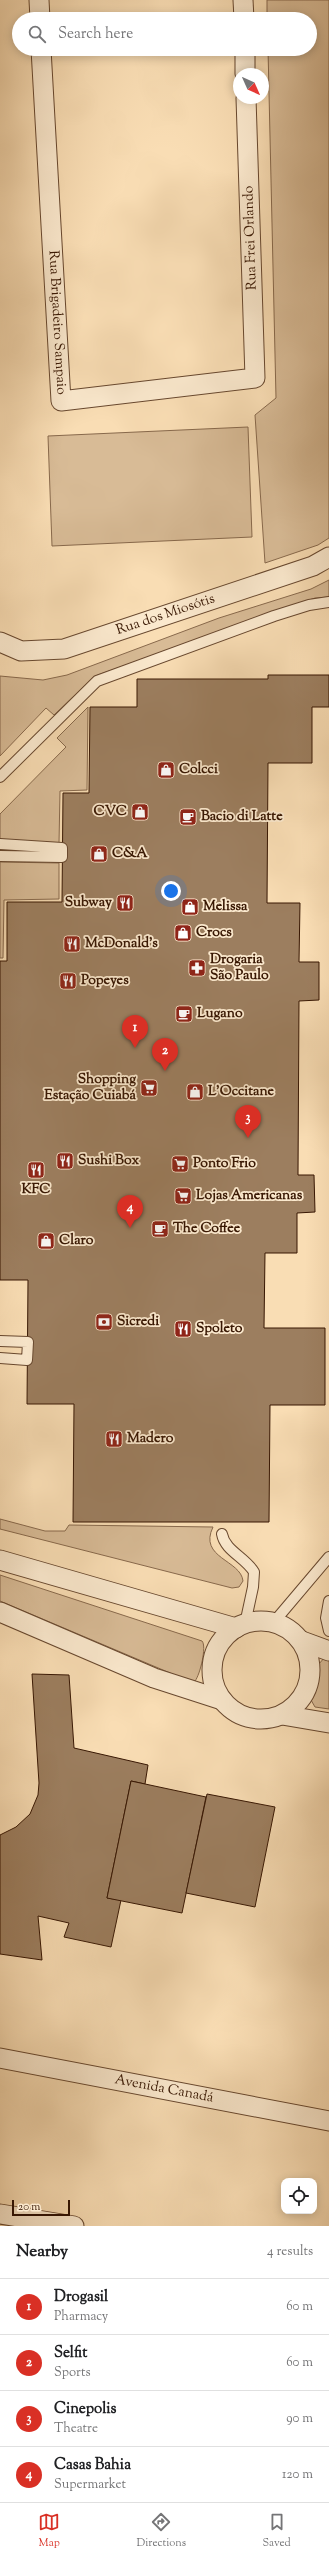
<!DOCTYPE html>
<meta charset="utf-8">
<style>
body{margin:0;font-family:"Sorts Mill Goudy",serif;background:#f6f6f6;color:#202124}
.controls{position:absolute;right:12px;bottom:12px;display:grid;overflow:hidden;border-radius:8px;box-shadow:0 2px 10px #0003}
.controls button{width:36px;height:36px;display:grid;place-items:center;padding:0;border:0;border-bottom:1px solid #e0e0e0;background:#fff;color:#202124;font:20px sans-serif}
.compass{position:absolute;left:233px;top:68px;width:36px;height:36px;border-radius:50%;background:#fff;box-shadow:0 2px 10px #0003;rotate:135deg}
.scale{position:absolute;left:12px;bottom:10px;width:58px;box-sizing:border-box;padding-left:4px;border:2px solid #381703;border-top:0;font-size:11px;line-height:14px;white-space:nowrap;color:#381703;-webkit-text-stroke:3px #fbe9ce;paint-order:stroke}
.you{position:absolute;left:171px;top:891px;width:14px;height:14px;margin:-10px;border:3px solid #fff;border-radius:50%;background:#1a73e8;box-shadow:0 0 0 6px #1a73e833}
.badge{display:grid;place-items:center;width:26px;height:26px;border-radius:50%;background:#d93025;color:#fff;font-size:13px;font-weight:700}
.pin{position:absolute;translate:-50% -33px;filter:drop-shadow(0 1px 2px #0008)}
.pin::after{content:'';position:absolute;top:21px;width:14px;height:12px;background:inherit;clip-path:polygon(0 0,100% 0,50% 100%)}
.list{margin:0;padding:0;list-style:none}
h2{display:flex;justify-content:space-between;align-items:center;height:52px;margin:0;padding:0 16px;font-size:17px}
h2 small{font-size:13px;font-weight:400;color:#757577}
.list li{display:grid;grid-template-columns:26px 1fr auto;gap:12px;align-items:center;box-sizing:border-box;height:56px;padding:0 16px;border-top:1px solid #e0e0e0}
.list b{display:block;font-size:15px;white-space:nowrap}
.list p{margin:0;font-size:13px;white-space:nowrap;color:#757577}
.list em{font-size:13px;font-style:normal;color:#757577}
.icon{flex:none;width:22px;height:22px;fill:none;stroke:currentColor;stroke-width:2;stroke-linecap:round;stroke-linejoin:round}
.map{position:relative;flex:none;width:329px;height:2226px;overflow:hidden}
.search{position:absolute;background:#fff;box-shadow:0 2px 10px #0003;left:12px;right:12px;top:12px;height:44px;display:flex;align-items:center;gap:10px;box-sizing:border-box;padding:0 14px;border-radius:22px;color:#757577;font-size:15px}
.sheet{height:276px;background:#fff}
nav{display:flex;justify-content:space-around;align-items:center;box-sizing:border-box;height:56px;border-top:1px solid #e0e0e0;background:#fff;font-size:11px;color:#757577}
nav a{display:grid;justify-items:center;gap:2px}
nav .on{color:#d93025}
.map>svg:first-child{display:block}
</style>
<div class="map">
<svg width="329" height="2226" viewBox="0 0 329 2226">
<rect width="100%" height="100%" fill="#f9ddb4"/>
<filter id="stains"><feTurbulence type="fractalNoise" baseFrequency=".005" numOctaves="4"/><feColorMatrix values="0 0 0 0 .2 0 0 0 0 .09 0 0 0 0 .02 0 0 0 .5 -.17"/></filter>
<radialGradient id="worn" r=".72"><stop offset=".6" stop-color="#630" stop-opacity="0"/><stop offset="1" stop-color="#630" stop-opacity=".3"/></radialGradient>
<g fill="#d8bb96" stroke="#88694c">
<path d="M267,0H329V538L318,545L265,563L255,415L276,398L268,49H310V19H267Z"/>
<path d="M248,427L252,537L52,546L48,436Z"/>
<path d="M329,580V597L315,598L277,611L95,676L54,715L46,708L0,756V676L43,680L67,675L219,618L311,589Z"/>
<path d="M88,707L87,790L60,791L59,843L0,842V814L66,747L57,738Z"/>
<path d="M0,862L59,863V899L4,900L3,958H0Z"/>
<path d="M0,1519L45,1531H65L69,1525L213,1527C198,1558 241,1560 243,1581L239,1587L232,1588L0,1529Z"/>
<path d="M0,1575L202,1641C207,1646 200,1675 195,1681H189L0,1601Z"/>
<path d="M325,1657L329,1658V1709L315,1707L311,1700L318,1678V1665Z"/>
</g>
<g fill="#9c7e5f" stroke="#381703">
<path d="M268,675H329V707H312V763H268L267,903H300L299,962H319V1000L299,1001L298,1175H314L315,1212L297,1213V1253H265L264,1328H325V1405H270L269,1522H73L74,1404H27L28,1280H0V961H7V902H62L63,793H89L90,707H137V679H268Z"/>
<path d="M32,1674L69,1675L74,1748L148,1765L145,1784L131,1781L107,1898L121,1900L111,1947L64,1937L69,1923L38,1916L42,1960L0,1954V1835L16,1827L30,1814L38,1795L39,1783Z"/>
<path d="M131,1781L206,1797L182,1913L107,1898Z"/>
<path d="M207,1794L275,1807L255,1907L186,1893Z"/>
</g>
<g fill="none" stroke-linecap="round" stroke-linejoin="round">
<defs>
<g id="lane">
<path d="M0,777L97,681L274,616L309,605L329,602"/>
<path d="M0,844L62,848V857L0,856"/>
<path d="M0,1341L28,1342L27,1360L0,1358"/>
<path d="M222,1534C225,1551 245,1557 254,1572L253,1587L245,1624"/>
<path d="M329,1601L326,1618L329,1631"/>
<path d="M274,1622L329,1557"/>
</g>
<g id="street">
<path d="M39,0L40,19"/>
<path d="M243,0L244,19"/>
<path id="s1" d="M41,49L61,401L255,378L246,98"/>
<path d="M245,49V74"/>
<path id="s2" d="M0,642L21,651L64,649L313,566L329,557"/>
<path d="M0,1560L236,1628"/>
<path d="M0,1612L154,1678L222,1700"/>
<circle cx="261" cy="1670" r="49"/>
<path d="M302,1641L329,1651"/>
<path d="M282,1715L329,1723"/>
<path id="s3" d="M0,2058L329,2121"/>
<path d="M0,2214L74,2226"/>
</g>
</defs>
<use href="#lane" stroke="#68482f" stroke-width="12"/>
<use href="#street" stroke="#68482f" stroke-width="21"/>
<use href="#lane" stroke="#fbe9ce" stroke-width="10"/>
<use href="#street" stroke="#fbe9ce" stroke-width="19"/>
</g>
<defs>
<symbol id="shop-square" viewBox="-11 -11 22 22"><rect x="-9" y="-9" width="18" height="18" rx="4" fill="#8f2418" stroke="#fbe9ce"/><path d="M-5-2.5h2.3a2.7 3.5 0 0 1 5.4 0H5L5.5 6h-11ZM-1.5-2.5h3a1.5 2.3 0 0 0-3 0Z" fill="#fff"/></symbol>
<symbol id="cafe-square" viewBox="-11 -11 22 22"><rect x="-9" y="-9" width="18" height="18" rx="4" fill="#8f2418" stroke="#fbe9ce"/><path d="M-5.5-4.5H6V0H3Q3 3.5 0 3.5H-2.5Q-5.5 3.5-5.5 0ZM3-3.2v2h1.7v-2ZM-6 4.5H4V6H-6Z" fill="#fff"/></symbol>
<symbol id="restaurant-square" viewBox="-11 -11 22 22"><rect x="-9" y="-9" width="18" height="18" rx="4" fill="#8f2418" stroke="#fbe9ce"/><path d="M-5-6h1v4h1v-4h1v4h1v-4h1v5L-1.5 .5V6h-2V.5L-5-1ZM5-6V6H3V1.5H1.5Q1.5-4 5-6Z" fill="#fff"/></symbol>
<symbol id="pharmacy-square" viewBox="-11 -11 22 22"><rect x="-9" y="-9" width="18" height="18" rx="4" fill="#8f2418" stroke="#fbe9ce"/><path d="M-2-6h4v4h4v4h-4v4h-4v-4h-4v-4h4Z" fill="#fff"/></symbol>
<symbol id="supermarket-square" viewBox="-11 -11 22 22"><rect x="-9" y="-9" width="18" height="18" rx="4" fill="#8f2418" stroke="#fbe9ce"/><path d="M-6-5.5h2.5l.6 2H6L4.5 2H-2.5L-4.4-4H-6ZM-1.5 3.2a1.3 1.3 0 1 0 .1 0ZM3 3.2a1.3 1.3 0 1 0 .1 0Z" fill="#fff"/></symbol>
<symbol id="bank-square" viewBox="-11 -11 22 22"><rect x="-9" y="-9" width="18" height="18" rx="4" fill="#8f2418" stroke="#fbe9ce"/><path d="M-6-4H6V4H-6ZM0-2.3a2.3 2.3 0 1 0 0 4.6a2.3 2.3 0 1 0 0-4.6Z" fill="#fff"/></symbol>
</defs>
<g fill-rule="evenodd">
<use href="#shop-square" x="156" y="760" width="20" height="20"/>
<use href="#shop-square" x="130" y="802" width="20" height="20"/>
<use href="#cafe-square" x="178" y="807" width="20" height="20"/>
<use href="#shop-square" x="89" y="844" width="20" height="20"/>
<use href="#restaurant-square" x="115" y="893" width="20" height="20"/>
<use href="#shop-square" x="180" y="897" width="20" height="20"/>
<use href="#shop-square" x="173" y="923" width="20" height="20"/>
<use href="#restaurant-square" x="62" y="934" width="20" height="20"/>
<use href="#pharmacy-square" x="187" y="958" width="20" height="20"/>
<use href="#restaurant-square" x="58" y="971" width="20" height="20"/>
<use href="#cafe-square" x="174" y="1004" width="20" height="20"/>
<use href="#supermarket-square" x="139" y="1078" width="20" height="20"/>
<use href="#shop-square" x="185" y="1082" width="20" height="20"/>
<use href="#restaurant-square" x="55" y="1151" width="20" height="20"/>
<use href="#supermarket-square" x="170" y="1154" width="20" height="20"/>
<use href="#restaurant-square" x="26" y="1160" width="20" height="20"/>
<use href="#supermarket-square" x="173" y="1186" width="20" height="20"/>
<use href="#cafe-square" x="150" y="1219" width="20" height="20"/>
<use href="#shop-square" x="36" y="1231" width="20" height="20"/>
<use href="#bank-square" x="94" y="1312" width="20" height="20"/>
<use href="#restaurant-square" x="173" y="1319" width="20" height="20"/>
<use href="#restaurant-square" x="104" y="1429" width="20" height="20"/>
</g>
<g text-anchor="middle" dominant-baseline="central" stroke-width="3.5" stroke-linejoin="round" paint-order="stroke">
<g font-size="14" fill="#381703" stroke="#fbe9ce">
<text transform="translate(251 238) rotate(-92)">Rua Frei Orlando</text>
<text stroke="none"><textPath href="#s1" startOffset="274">Rua Brigadeiro Sampaio</textPath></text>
<text stroke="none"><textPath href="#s2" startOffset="173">Rua dos Miosótis</textPath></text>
<text stroke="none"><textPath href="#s3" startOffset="167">Avenida Canadá</textPath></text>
</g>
<g font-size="14" font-weight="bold" fill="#381703" stroke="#fbe9ce" text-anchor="start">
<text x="179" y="770">Colcci</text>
<text x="127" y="812" text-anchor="end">CVC</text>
<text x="201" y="817">Bacio di Latte</text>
<text x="112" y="854">C&amp;A</text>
<text x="112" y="903" text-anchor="end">Subway</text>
<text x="203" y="907">Melissa</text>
<text x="196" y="933">Crocs</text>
<text x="85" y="944">McDonald's</text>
<text x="210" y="960">Drogaria<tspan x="210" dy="16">São Paulo</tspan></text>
<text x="81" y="981">Popeyes</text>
<text x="197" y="1014">Lugano</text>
<text x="136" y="1080" text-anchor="end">Shopping<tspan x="136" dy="16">Estação Cuiabá</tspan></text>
<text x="208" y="1092">L'Occitane</text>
<text x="78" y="1161">Sushi Box</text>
<text x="193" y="1164">Ponto Frio</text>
<text x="36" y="1190" text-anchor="middle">KFC</text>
<text x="196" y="1196">Lojas Americanas</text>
<text x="173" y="1229">The Coffee</text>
<text x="59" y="1241">Claro</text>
<text x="117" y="1322">Sicredi</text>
<text x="196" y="1329">Spoleto</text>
<text x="127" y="1439">Madero</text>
</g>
</g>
<rect width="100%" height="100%" filter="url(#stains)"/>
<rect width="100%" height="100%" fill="url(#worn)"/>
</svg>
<div class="controls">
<button><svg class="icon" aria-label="locate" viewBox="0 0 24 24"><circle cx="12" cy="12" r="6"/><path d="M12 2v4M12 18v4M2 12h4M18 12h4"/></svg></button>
</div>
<svg class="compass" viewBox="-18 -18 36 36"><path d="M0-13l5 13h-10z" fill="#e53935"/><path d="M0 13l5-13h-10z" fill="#757577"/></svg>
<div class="scale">20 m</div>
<div class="you"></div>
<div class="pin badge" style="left:135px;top:1048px">1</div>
<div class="pin badge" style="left:165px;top:1071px">2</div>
<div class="pin badge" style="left:248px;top:1138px">3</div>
<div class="pin badge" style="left:130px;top:1228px">4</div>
<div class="search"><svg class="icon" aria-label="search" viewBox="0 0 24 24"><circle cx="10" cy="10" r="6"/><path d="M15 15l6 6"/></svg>Search here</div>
</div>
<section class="sheet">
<h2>Nearby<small>4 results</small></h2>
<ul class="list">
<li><span class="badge">1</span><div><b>Drogasil</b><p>Pharmacy</p></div><em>60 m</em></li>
<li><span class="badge">2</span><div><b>Selfit</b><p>Sports</p></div><em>60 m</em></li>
<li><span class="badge">3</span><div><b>Cinepolis</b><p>Theatre</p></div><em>90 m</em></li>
<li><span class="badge">4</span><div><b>Casas Bahia</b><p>Supermarket</p></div><em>120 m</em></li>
</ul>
</section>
<nav>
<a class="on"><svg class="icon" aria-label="map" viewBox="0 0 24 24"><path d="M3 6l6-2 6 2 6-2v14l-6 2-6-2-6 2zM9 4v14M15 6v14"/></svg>Map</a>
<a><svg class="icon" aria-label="directions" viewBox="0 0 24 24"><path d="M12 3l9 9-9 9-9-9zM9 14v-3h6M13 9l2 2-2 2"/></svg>Directions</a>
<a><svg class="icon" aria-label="saved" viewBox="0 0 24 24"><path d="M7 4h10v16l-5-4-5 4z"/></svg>Saved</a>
</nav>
